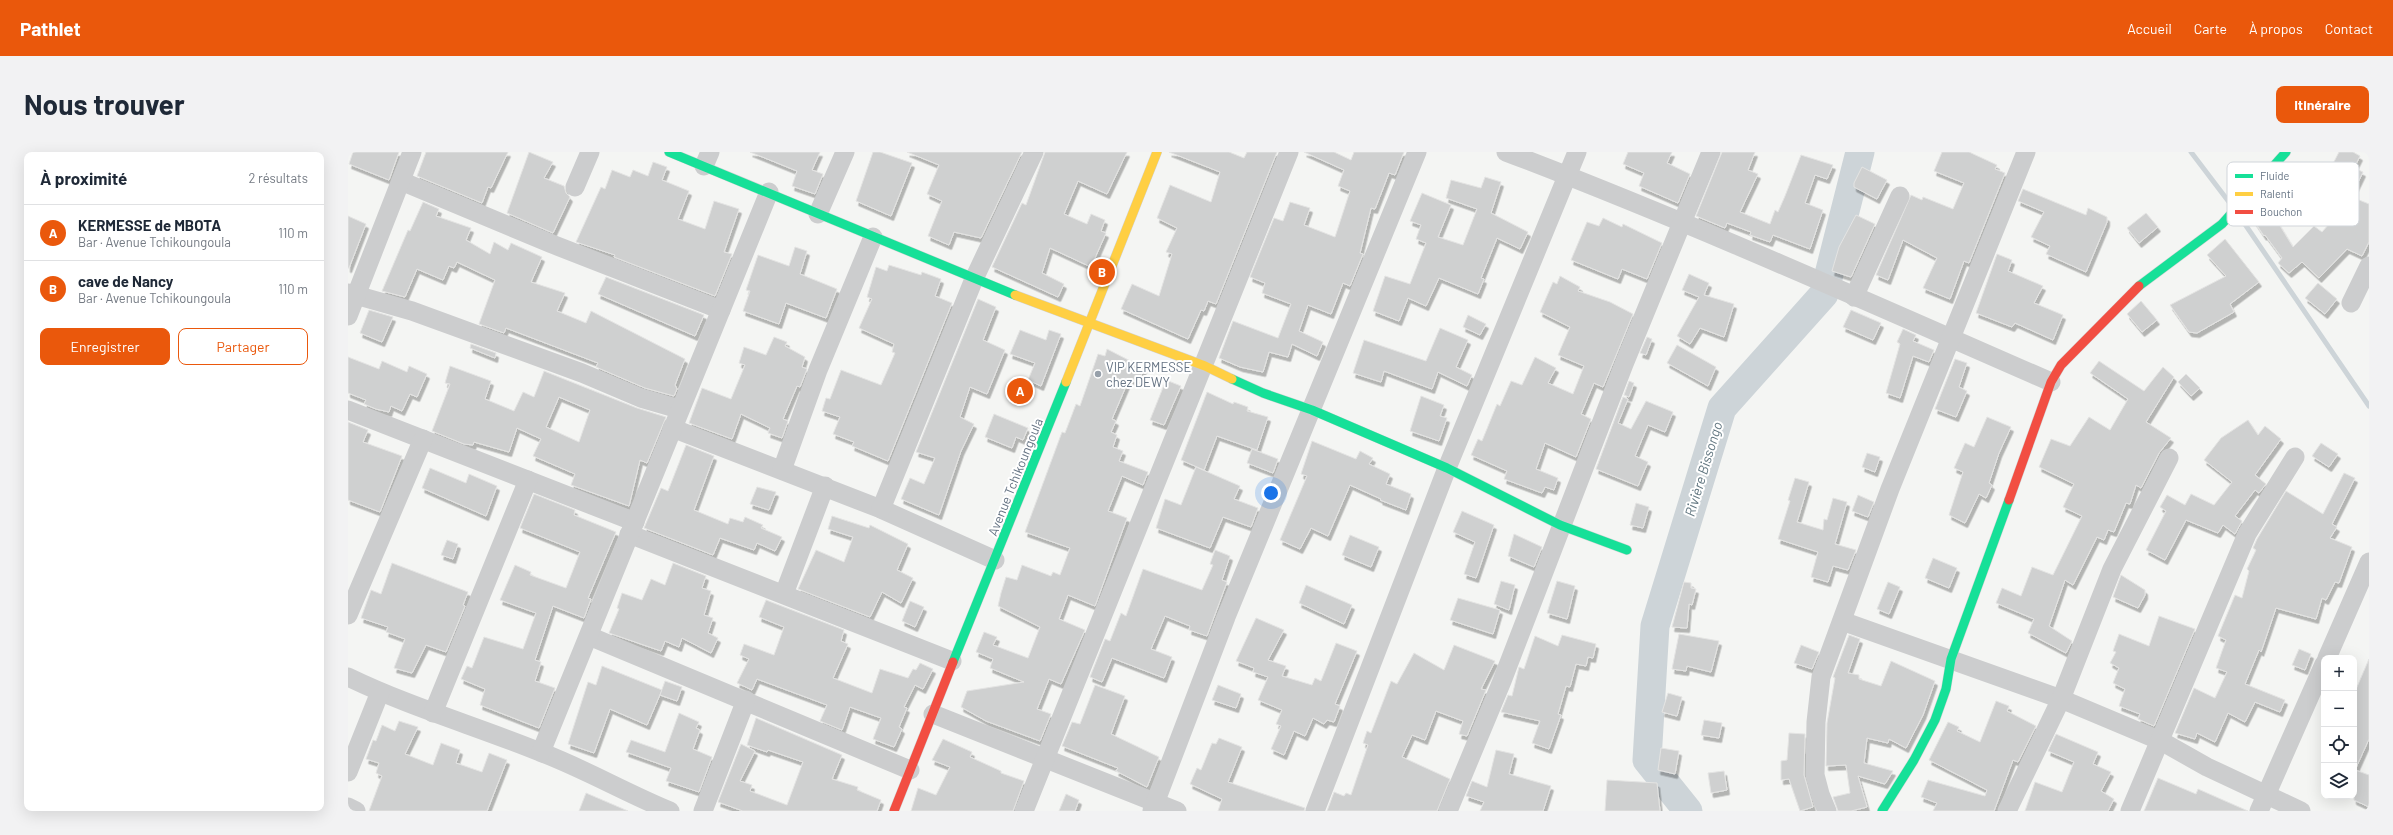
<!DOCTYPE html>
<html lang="fr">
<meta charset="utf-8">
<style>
body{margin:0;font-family:Barlow,sans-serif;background:#f2f2f3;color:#1f2937}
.controls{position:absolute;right:12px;bottom:12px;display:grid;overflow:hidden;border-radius:8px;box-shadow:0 4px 16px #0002}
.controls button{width:36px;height:36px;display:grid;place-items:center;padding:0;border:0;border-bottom:1px solid #e0e1e3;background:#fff;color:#1f2937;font:20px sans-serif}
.you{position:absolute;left:923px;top:341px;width:14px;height:14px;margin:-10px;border:3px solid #fff;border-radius:50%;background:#1a73e8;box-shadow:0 0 0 6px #1a73e833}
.badge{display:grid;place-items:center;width:26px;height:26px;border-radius:50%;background:#ea580c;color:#fff;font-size:13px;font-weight:700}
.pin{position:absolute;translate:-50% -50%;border:2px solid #fff;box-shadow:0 1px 4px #0006}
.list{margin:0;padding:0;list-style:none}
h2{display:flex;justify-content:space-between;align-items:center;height:52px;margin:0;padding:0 16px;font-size:17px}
h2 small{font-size:13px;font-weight:400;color:#747a83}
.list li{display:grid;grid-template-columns:26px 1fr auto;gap:12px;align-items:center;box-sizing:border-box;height:56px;padding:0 16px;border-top:1px solid #e0e1e3}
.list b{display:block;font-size:15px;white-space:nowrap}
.list p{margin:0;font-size:13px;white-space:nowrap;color:#747a83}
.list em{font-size:13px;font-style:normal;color:#747a83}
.actions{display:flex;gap:8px;padding:12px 16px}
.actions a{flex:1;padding:9px 0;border:1px solid #ea580c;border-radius:8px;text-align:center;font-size:14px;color:#ea580c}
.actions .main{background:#ea580c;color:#fff}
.icon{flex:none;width:22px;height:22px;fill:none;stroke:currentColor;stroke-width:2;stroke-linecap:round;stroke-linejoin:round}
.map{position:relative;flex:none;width:2021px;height:659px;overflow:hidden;border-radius:8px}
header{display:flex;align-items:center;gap:24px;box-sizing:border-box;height:56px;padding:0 20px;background:#ea580c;color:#fff}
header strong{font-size:19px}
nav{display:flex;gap:22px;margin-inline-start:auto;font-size:14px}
.intro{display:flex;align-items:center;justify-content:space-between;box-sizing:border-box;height:96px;padding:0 24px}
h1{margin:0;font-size:28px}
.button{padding:10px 18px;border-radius:8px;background:#ea580c;color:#fff;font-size:14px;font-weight:700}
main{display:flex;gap:24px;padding:0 24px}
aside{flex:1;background:#fff;border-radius:8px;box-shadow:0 4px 16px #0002}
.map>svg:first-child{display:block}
</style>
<header>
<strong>Pathlet</strong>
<nav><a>Accueil</a><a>Carte</a><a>À propos</a><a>Contact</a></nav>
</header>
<div class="intro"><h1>Nous trouver</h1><a class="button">Itinéraire</a></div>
<main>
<aside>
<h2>À proximité<small>2 résultats</small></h2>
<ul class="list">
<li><span class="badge">A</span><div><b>KERMESSE de MBOTA</b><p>Bar · Avenue Tchikoungoula</p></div><em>110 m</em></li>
<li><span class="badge">B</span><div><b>cave de Nancy</b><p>Bar · Avenue Tchikoungoula</p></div><em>110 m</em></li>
</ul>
<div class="actions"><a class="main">Enregistrer</a><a>Partager</a></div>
</aside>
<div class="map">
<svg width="2021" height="659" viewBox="0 0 2021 659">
<defs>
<filter id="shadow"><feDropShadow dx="2.5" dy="4.5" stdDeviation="0" flood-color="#0004"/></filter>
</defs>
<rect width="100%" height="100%" fill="#f4f5f3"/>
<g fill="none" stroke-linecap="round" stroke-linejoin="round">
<g stroke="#cdd4d8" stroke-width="5">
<path d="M1843,0L1884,54"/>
<path d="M1890,62L2021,254"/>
</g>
<path stroke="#cdd4d8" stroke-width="29" d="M1340,659L1299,608L1307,474L1374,256L1476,142L1512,0"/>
</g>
<g fill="#cfd0d0" stroke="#e4e4e3" fill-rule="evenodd" filter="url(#shadow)">
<path d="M5,0H51L41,28L1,12Z"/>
<path d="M78,0H160L143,36L140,35L134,51L69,24Z"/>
<path d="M181,0L205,10L196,26L216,34L218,41L222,45L205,81L159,61Z"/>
<path d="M402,0H472L464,18L475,22L467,42L444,34L449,19Z"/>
<path d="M525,0H532L564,11L543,64L508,49Z"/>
<path d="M559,0H674L633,86L606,80L601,93L580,84L594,49L579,42L591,13Z"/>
<path d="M697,0H779L759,42L730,29L716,62L739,72L743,62L757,68L753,79L758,81L743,115L702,96L694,121L716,132L710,145L644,115L674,51L678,53Z"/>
<path d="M821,0H881L896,6L899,0H929L868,152L860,149L856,159L853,158L840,187L773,157L784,132L811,144L824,102L818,100L829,76L809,66L822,33L863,50L872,20Z"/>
<path d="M956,0H986L1003,8L1006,0H1056L1047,23L1041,21L1027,57L1023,56L1012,101L1015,102L1002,134L995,131L983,162L960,153L951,179L975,190L969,204L944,192L940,205L921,200L915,220L892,215L871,206L885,169L930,186L943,152L914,141L917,131L902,125L926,66L935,69L942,50L962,56L956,73L987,85L1002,39L990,34L996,18Z"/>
<path d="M1280,0H1324L1319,11L1342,22L1330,51L1291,34L1296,21L1275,12Z"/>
<path d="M1374,0H1407L1400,18L1410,22L1392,60L1422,72L1427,58L1430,60L1437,44L1453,3L1485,13L1479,27L1467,23L1457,51L1475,58L1462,97L1425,83L1422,90L1402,83L1403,80L1379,71L1377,76L1348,64Z"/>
<path d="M1594,0H1621L1649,13L1647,17L1657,21L1621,111L1616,109L1602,147L1575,136L1589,106L1555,88L1540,128L1528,123L1563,43L1574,48L1575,45L1605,57L1616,31L1586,19Z"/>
<path d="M1991,0H2005L2012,4L2006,16L2015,20L2004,43L1976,29Z"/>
<path d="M305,10L319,15L314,28L341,39L330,67L357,77L366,49L391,57L376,100L384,102L367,144L266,105L267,103L228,90L253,35L257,37L264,18L282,25L285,18L300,24Z"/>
<path d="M1514,15L1539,28L1529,47L1506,35V31Z"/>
<path d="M1137,25L1153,30L1143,61L1180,80L1172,97L1149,86L1133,126L1136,127L1130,142L1091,126L1078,154L1060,146L1051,169L1025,159L1037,124L1062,132L1078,91L1068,87L1073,73L1062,69L1074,41L1103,53L1090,85L1115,93L1129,57L1098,46L1103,28L1133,36Z"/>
<path d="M1675,37L1738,63L1740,56L1759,65V70L1738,120L1698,102L1702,94L1683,85L1696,60L1670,49Z"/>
<path d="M1994,41L2021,52V90L2014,104L1999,97L1971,126L1954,110L1941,121L1930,111L1934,106L1917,83L1916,84L1906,69L1909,67L1904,59L1915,46L1945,95L1966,74L1974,80L1981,72Z"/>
<path d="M75,50L91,57L88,64L123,76L118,88L142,102L146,90L160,98L163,91L194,105L183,130L217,141L209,159L238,171L243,159L337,207L327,233L329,237L326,244L297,236L248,215L250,211L158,176L156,181L131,172L147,128L109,110L106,116L101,114L95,128L69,117L57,145L34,139L60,78L62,79Z"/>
<path d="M1798,61L1810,75L1791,91L1779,76Z"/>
<path d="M1508,63L1527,72L1503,125L1484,119L1491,95Z"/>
<path d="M0,64L18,72L1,116H0Z"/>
<path d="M1255,66L1274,75L1275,72L1314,91L1299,127L1274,117L1270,127L1223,108L1239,70L1251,74Z"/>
<path d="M1877,87L1911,130L1882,152L1886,160L1849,181L1841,180L1822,153L1878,124L1859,103Z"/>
<path d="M447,95L459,99L452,122L489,137L478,166L438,151L431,172L395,159L402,139L398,138L410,103L441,114Z"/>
<path d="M1649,102L1664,108L1660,119L1695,134L1686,151L1715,163L1705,188L1667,171L1664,175L1628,161Z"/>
<path d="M541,113L573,123L574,120L593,127L587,144L604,151L540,309L504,294L506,290L485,282L492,265L474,259L478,246L482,247L493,218L533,233L547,201L544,200L546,192L511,176L524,147L519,145L528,115L539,119Z"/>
<path d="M1341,122L1361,131L1356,143L1386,152L1376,185L1352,176L1342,192L1329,184L1351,145L1334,138Z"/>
<path d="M1212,124L1232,135L1230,139L1262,150L1285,162L1255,235L1246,231L1233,262L1243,267L1228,305L1197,291L1188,317L1210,326L1206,338L1197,335L1194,341L1156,327L1159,319L1123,303L1130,287L1134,289L1149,252L1152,254L1163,229L1174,233L1187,205L1208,216L1200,231L1225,242L1236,214L1210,203L1222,175L1192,160L1205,130L1209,132Z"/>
<path d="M258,125L356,163L347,184L250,142Z"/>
<path d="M1970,131L1989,147L1977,162L1957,146Z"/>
<path d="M630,147L648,155L635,188L657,198L639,242L622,235L612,265L626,272L613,299L591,363L553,347L562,326L576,332L587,306L568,300Z"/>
<path d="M1793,149L1809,168L1794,180L1779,162Z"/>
<path d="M21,158L45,165L34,190L12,181Z"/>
<path d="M1503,158L1533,171L1525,188L1495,175Z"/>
<path d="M1120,163L1138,172L1132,183L1115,175Z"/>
<path d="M1092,176L1120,188L1108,215L1124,223L1119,234L1090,220L1084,237L1036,219L1033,230L1005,221L1016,188L1078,209Z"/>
<path d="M1555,177L1568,183L1565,189L1586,198L1581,210L1565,204L1552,246L1538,241L1552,192L1549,190Z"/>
<path d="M672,178L698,188L701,178L713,182L693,234L680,228L687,211L662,202Z"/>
<path d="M426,185L439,190L437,194L457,205L454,215L459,217L452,235L449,234L435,267L440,269L434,286L420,281L422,276L393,262L384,287L341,271L354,236L383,247L397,213L391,211L396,195L418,203Z"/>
<path d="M1299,185L1304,187L1298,203L1292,201Z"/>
<path d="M123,192L148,201L147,206L122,196Z"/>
<path d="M1329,193L1368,215L1360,234L1319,211Z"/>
<path d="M759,197L796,216L790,231L781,227L764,267L768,269L763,280L769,283L765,295L775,299L771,309L800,320L795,333L774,324L760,359L779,366L747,454L720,443L711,467L737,478L713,532L701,527L689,557L703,562L692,589L638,569L613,555L619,539L676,530L642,516L645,507L628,500L636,480L649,485L645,493L680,506L692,475L650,454L653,441L658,425L669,428L674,413L703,424L705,420L712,423L722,396L677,380L714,280L717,281L728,252L732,254L750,202L757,204Z"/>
<path d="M0,205L31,217L34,209L59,220L61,214L79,222L69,245L62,242L54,259L43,254L41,260L28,257L16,252L18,248L0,241Z"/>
<path d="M1607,207L1619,211L1611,235L1619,239L1608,265L1587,257Z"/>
<path d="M1751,209L1796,239L1815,215L1826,225L1798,270L1823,286L1811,301L1793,336L1788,333L1782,352L1778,351L1766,380L1760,378L1756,388L1749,385L1725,433L1717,428L1701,474L1724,489L1718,501L1680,481L1686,467L1648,451L1654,436L1673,444L1684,415L1705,423L1734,364L1715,355L1726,332L1691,315L1703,287L1722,294L1741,265L1762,278L1780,247L1742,221Z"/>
<path d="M102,214L143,229L137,247L166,259L175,240L186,245L196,219L289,256L318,265L299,311L292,308L281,354L223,333L227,322L185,304L193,287L169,276L161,300L126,290L125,293L116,292L84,279L102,232L97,231ZM211,245L242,258L231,290L198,275Z"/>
<path d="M1838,222L1852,236L1843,244L1830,230Z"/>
<path d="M818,228L833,234L816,273L802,268Z"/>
<path d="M1281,229L1286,231L1281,245L1276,243Z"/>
<path d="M859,240L885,252L886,250L900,255L899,259L920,265L909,298L869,284L856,318L833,308Z"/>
<path d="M1073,244L1096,253L1092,264L1099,266L1091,289L1062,279Z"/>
<path d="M1275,245L1280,247L1270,271L1283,277L1298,249L1325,260L1317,280L1300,273L1287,304L1300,310L1290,334L1248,317Z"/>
<path d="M646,262L680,276L675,288L668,285L664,296L637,285Z"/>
<path d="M1639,265L1663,275L1651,301L1641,331L1644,333L1638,346L1631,342L1617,371L1601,363L1615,320L1606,316L1617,291L1626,295Z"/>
<path d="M1900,268L1910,283L1917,274L1933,287L1907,323L1918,332L1911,341L1907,338L1887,364L1894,369L1887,382L1875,373L1870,381L1838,368L1817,408L1798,398L1818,359L1812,355L1819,343L1837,353L1843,342L1866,353L1884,330L1856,308L1873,286Z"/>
<path d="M0,270L20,278L15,290L54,304L32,360L0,348Z"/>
<path d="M964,289L1008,307L1012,299L1025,306L1021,312L1042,322L1038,332L1063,342L1058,358L1032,348L1033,347L1002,333L980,384L963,376L952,397L932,388L959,324L953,322Z"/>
<path d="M1973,291L1990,302L1981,315L1964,304Z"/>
<path d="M338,293L366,304L346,358L380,372L382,366L395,370L397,365L415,373L413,376L434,385L427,399L409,391L406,398L372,386L365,403L296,376L313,336L320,339Z"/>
<path d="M904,297L930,307L925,321L899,311Z"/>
<path d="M1519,301L1532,305L1527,320L1514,315Z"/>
<path d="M848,315L892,334L886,347L910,356L903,375L875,365L862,396L808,376L817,347L833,353Z"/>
<path d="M82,316L118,331L121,322L149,334L138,364L74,336Z"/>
<path d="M1996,321L2007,326L1984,372L1989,375L1982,386L2004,395L1991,431L1987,430L1978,448L1974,446L1968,467L1928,456L1913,500L1911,498L1897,532L1937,548L1932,560L1907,550L1897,570L1880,561L1867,590L1849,581L1847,587L1827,581L1846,536L1867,546L1879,520L1868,516L1878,488L1870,484L1887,443L1894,446L1901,419L1899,417L1908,398L1905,396L1909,387L1938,339L1975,362Z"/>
<path d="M1447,326L1461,330L1449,370L1475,378L1476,367L1479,368L1485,346L1499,350L1487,392L1508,398L1500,418L1485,414L1480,430L1463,425L1470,400L1430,387L1442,349L1440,348Z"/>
<path d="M409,335L428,340L421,358L402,352Z"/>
<path d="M186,342L227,358L226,363L268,380L240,446L243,447L236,466L205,454L187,508L193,510L187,529L207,536L191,576L132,553L137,537L113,527L119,514L124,516L136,485L175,497L188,461L152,448L167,413L183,420L182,423L218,436L232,400L172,376Z"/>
<path d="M1510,343L1526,350L1520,365L1504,359Z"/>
<path d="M1288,351L1301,355L1295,376L1282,373Z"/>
<path d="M1114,359L1146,373L1128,426L1116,422L1127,390L1105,380Z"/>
<path d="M484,364L521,376L522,373L560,392L549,418L565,426L553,451L534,440L522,465L450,437L468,398L496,410L505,385L480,377Z"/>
<path d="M1166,382L1194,395L1186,415L1160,404Z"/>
<path d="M1002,383L1031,395L1023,415L994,403Z"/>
<path d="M99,388L110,392L105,407L93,403Z"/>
<path d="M867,398L882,404L874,428L879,430L859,484L841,478L842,474L817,464L803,497L824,505L816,526L764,506L754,530L742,525L757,487L762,489L773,461L778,464L795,417L854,438L865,413L862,412Z"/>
<path d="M1585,406L1609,416L1601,436L1577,426Z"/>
<path d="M44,411L120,440L115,453L117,454L98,500L78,493L64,521L46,516L57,487L38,480L40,475L13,466L23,438L33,442Z"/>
<path d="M325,411L358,424L354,436L363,439L356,463L365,466L360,481L370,486L363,501L334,486L331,495L317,489L313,499L261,481L271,457L269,456L274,441L294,448L303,427L317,433Z"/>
<path d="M1773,423L1797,438V443L1790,456L1765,445Z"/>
<path d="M1153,429L1167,433L1161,458L1146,452Z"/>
<path d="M1209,429L1227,434L1219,467L1199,461Z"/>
<path d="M1336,430L1343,431V436L1348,437L1344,453L1341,452L1339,476L1324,475Z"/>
<path d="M1540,430L1552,435L1541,462L1529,457Z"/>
<path d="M958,433L1004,453L996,472L951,451Z"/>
<path d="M1110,446L1152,458L1145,482L1102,468Z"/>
<path d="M418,448L496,478L493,489L500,492L485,526L524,541L532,517L560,526L565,517L568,518L572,511L585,517L575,537L567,533L556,555L559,556L551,575L554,577L546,595L525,587L533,566L502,555L494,578L472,569L479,553L409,527L404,538L389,531L401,507L392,503L396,492L426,503L436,475L411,465Z"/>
<path d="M562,449L576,455L567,475L554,469Z"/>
<path d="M1811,464L1847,477L1806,574L1790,567L1792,562L1771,554L1777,537L1765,531L1771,516L1762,511L1768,500L1765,499L1771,482L1801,494Z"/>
<path d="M908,466L936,478L920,508L938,514L934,524L964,533L967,526L973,529L988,491L1009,499L987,552L992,554L986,570L979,568L976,572L965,566L957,584L946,579L936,603L923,597L933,574L928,572L934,558L910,548L920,525L905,520L906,516L888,509Z"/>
<path d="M1331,482L1371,489L1363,520L1339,514L1338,519L1324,517Z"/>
<path d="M1214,483L1248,492L1245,506L1240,505L1238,514L1228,512L1222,535L1218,534L1210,562L1213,563L1201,597L1184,591L1192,569L1153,560L1160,543L1164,544L1171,515L1176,517L1187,484L1210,494Z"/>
<path d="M1501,483L1512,487L1500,521L1511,523V527L1533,534L1543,509L1587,529L1575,563L1558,596L1541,587L1540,591L1519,586L1516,611L1545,619L1537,632L1510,624L1519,655L1503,659H1490L1485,645L1502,641L1498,613L1478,614L1479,571L1487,526L1485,525Z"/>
<path d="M1106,493L1147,509L1133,537L1138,538L1119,584L1111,582L1115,569L1088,559L1077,588L1064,583L1054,605L1102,627L1089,659H979L986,640L996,644L998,641L1003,643L1020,593L1015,591L1019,579L1023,581L1043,529L1049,532L1066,501L1096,518Z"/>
<path d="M1453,493L1471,500L1464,517L1446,511Z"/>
<path d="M1951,497L1963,502L1957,518L1944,513Z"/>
<path d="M2021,507V587L2007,618L2021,623V655L2006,648V542Z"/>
<path d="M254,514L314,538L299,573L262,557L246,601L220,592L240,530L248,533Z"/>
<path d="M317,529L334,535L329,549L312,543Z"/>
<path d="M747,533L777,544L763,582L811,605L799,635L768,619L770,616L714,594L724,570L732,572Z"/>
<path d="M870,533L893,542L888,556L864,548Z"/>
<path d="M1320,541L1334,545L1329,564L1314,560Z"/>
<path d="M1648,549L1661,554L1659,559L1688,574L1670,610L1665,608L1646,659H1585L1589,651L1573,645L1580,628L1637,644L1639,638L1581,608L1600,570L1611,575L1609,579L1632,590Z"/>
<path d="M331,561L351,570L348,576L352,578L345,597L364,605L351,640L318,629L323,616L278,600L283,588L317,600Z"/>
<path d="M408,566L494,603L484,627L510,635L509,638L533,648L529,659H395L370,650L393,592L407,599L392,629L404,633L402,639L439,653L455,610L420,598L419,600L399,593Z"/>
<path d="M1356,568L1374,571L1371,586L1353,583Z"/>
<path d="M51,569L70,575L57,602L85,613L93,591L112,598L108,611L134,620L141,601L159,608L139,659H21L34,624L28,621L31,611L18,607L25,588L28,589L34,573L47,579Z"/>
<path d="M1441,581L1457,582L1456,623L1465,655L1452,659L1441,627L1433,628V609L1439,608Z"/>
<path d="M1708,582L1750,600L1745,612L1763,620L1753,639L1766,647L1760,659H1677L1687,630L1714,640L1726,610L1700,599Z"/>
<path d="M871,586L894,595L880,630L957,656L956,659H870L874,647L842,632L849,616L853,618L864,591L868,592Z"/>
<path d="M595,587L624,600L622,605L653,619V621L676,629L665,659H563L570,636L588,643L602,615L584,608Z"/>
<path d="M1313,596L1331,599L1327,622L1310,618Z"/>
<path d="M1148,598L1166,602L1161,622L1203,634L1195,659H1132L1136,650L1118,644L1124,629L1139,635Z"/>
<path d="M1376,619L1379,638L1363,641L1360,621Z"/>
<path d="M1810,626L1848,642L1850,637L1900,659H1796Z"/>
<path d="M1259,628L1309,631L1312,659H1257Z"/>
<path d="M238,641L280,659H231Z"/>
<path d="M718,642L731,648L727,659H711Z"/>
</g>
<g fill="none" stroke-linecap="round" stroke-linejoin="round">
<defs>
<g id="fast">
<path d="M321,0L667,143"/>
<path d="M1791,134L1874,72L1938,0"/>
<path d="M884,227L915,241L964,258L1099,316L1212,373L1279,398"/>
<path d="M605,510L718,230"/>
<path d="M1534,659L1566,608L1587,568L1598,537L1603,507L1661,348"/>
</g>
<g id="slow">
<path d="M667,143L857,214L884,227"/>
<path d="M718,230L809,0"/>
</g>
<g id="jam">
<path d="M1661,348L1703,230L1713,213L1791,134"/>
<path d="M546,659L605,510"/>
</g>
</defs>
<use href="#fast" stroke="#d2d3d4" stroke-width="10"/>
<use href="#slow" stroke="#d2d3d4" stroke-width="10"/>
<use href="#jam" stroke="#d2d3d4" stroke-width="10"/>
<g stroke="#cccdce" stroke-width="19">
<path d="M1158,0C1342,70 1522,151 1703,230"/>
<path d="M356,14L362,0"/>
<path d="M53,29L204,92L373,158"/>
<path d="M227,35L242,0"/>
<path d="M470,62L497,0"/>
<path d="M0,141L64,159L234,221L293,246L331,257"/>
<path d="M1506,145L1552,44"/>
<path d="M2003,151L2021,114"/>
<path d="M0,164L64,0"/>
<path d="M0,258L287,370"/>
<path d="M324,276L533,357L647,408"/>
<path d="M434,318L470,218L525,85"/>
<path d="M533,357L626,127L686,0"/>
<path d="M281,382L604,509"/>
<path d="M436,442L477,334"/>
<path d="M0,463L75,287"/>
<path d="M1494,469L1713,547L1813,589L1859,615L1953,659"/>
<path d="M241,484L562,618"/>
<path d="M1979,506L2021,410"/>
<path d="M0,525C62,555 128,574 192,600C237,617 278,641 322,659"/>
<path d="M85,561L180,328"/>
<path d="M585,562L829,659"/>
<path d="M193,600L421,40"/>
<path d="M0,620L32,540"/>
<path d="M0,655L8,659"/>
<path d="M355,659L398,548"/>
<path d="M676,659L941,0"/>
<path d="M804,659L878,465L1069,0"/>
<path d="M967,659L1099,316L1229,0"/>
<path d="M1100,659L1154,529L1276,212L1363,0"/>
<path d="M1479,659L1472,642L1467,623L1468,570L1473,525L1542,337L1678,0"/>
<path d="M1659,659L1713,547L1764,417L1821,306"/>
<path d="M1782,659L1899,382L1947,305"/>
<path d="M1911,659L1976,512"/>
</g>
<use href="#fast" stroke="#16e098" stroke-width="9"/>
<use href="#slow" stroke="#ffcf43" stroke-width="9"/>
<use href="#jam" stroke="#f24e42" stroke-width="9"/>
</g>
<circle fill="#97a0aa" stroke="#fff" stroke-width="1.5" cx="750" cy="222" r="4"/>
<g text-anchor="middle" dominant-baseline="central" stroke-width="4" stroke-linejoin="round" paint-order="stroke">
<g font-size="13" fill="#657383" stroke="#fff" text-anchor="start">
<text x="758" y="215">VIP KERMESSE<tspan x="758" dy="15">chez DEWY</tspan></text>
</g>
<g font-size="13" fill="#657383" stroke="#fff">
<text transform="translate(667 325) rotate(-68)">Avenue Tchikoungoula</text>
</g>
<g font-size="14" font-style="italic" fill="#60757f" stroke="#fff">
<text transform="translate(1355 317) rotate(-73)">Rivière Bissongo</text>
</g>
</g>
<rect x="1879" y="10" width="132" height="64" rx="6" fill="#fff" stroke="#d1d5da" stroke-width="1"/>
<rect x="1887" y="22" width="18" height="4" fill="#16e098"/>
<rect x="1887" y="40" width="18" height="4" fill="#ffcf43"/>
<rect x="1887" y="58" width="18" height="4" fill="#f24e42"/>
<g font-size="11" fill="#657383">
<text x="1912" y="28">Fluide</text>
<text x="1912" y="46">Ralenti</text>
<text x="1912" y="64">Bouchon</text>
</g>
</svg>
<div class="controls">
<button>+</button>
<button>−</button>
<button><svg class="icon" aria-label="locate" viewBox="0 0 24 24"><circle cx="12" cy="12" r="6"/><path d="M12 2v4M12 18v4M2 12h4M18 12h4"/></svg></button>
<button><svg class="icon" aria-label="layers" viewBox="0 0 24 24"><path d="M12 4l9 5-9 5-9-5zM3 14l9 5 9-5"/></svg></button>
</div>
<div class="you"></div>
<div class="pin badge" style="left:672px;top:239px">A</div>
<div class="pin badge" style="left:754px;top:120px">B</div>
</div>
</main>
